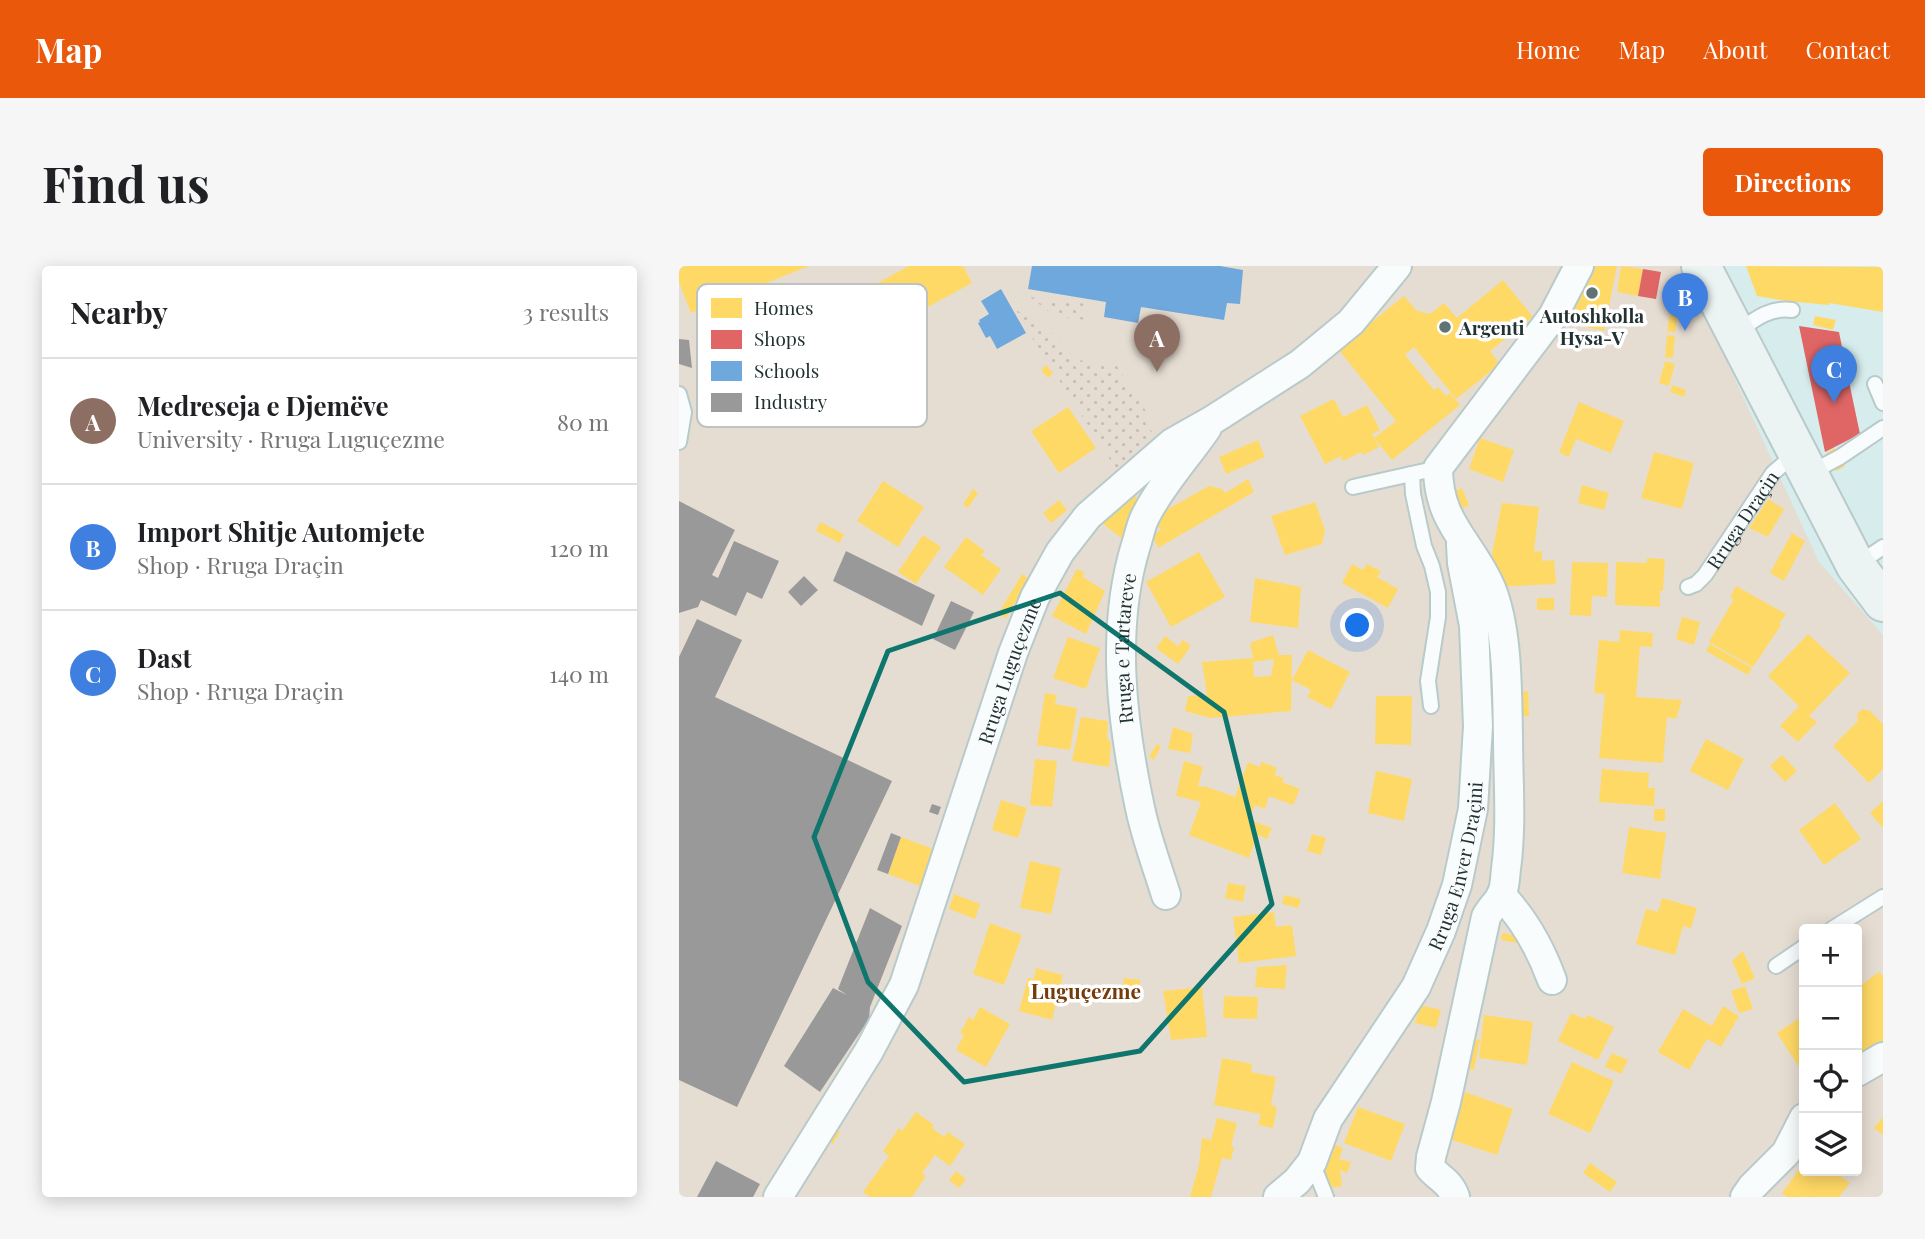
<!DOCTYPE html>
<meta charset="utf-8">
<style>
body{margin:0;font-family:"Playfair Display",serif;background:#f6f6f6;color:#202124}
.controls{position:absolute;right:21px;bottom:21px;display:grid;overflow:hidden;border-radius:7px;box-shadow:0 4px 18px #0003}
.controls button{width:63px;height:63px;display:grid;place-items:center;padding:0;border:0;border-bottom:2px solid #e0e0e0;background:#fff;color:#202124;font:35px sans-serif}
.you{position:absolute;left:679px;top:360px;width:24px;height:24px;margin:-18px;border:5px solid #fff;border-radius:50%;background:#1a73e8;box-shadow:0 0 0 10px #1a73e833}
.badge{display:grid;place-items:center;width:46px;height:46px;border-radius:50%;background:#ea580c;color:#fff;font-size:23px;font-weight:700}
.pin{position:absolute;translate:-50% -58px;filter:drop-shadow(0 2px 4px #0008)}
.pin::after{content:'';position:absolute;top:37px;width:24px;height:21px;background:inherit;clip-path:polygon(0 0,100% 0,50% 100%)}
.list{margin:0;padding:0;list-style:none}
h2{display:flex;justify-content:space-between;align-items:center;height:91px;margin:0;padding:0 28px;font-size:30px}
h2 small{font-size:23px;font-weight:400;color:#757577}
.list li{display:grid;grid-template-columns:46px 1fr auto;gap:21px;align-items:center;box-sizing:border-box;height:126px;padding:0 28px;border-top:2px solid #e0e0e0}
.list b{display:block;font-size:26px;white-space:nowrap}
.list p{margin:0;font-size:23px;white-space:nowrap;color:#757577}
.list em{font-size:23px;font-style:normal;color:#757577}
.icon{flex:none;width:38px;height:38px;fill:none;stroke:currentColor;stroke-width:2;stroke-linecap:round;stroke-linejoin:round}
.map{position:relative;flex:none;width:1204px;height:931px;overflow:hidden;border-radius:7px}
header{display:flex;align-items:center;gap:42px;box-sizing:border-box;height:98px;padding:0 35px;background:#ea580c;color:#fff}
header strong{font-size:33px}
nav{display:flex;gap:38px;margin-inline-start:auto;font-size:24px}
.intro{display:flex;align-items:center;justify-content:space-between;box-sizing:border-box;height:168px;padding:0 42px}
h1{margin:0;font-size:49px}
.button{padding:18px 32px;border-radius:7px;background:#ea580c;color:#fff;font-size:24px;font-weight:700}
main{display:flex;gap:42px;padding:0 42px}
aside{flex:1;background:#fff;border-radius:7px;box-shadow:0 4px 18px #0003}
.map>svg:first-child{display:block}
</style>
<header>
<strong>Map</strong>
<nav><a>Home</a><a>Map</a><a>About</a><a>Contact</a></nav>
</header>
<div class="intro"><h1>Find us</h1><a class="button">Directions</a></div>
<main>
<aside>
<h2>Nearby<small>3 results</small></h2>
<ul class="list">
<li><span class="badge" style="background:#8d6e63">A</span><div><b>Medreseja e Djemëve</b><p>University · Rruga Luguçezme</p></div><em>80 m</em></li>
<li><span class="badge" style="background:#3f7fe0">B</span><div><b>Import Shitje Automjete</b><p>Shop · Rruga Draçin</p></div><em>120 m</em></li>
<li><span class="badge" style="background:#3f7fe0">C</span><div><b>Dast</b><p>Shop · Rruga Draçin</p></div><em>140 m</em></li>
</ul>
</aside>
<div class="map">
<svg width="1204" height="931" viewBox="0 0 1204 931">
<defs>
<pattern id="garden-dots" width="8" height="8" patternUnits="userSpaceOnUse" patternTransform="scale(1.75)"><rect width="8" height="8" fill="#e6ddd2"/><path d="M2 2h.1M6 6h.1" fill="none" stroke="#c5beb5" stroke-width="1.8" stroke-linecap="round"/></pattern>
</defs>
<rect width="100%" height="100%" fill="#d7eded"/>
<path fill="#e6ddd2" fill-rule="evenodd" d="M0,0H1004L1140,296L1204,369V931H0ZM1125,663H1178V905H1125Z"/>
<g fill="url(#garden-dots)">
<path d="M351,31L409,38L407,54L375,50Z"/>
<path d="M334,42L378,70L391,93L437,99L472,153L466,157L479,174L439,206Z"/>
</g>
<g fill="#ffd966" fill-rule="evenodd">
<path d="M0,0H130L12,47L0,16Z"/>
<path d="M230,0H284L293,17L184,76L163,36Z"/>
<path d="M908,0H938L925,65L886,56Z"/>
<path d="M942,0L964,3L959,30L938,26Z"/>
<path d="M1067,0L1204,1V46L1150,37V39L1107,35L1078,30Z"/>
<path d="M824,14L854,51L811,85L821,98L777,133L735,81L726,89L755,124L759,121L767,130L771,127L781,139L713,194L695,172L717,155L659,83L725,30L738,45L751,48L765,37L778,52Z"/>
<path d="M993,32L1001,33L996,67L988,65Z"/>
<path d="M1136,50L1157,54L1154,64L1134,59Z"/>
<path d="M988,69L996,70L994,92L986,91Z"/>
<path d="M986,95L996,98L990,120L980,117Z"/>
<path d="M367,99L374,107L369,112L362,104Z"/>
<path d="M994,119L1007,124L1005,131L991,126Z"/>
<path d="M655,133L664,151L688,139L701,164L693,168L700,181L684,189L682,186L664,195L662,190L646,198L621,150Z"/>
<path d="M900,136L945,155L932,187L897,173L890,191L880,186Z"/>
<path d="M389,141L417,182L380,207L352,165Z"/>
<path d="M801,172L835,184L824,216L790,203Z"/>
<path d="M579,174L586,191L547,208L540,191Z"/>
<path d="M1155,182L1166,200L1158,205L1147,187Z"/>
<path d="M975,186L1015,197L1003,243L962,232Z"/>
<path d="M569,213L575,226L479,282L473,269L482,264L473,252L530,220L543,223L546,227Z"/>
<path d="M204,215L245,241L219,281L178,255Z"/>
<path d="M903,219L930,227L925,244L899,237Z"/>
<path d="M783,222L790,239L777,245L769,228Z"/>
<path d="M294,223L299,227L289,242L284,238Z"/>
<path d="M452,226L465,239L446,275L423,257Z"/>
<path d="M1089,233L1105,243L1089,271L1070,262Z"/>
<path d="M380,234L388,244L372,257L364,247Z"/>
<path d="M636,236L646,264L643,278L606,289L592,250Z"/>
<path d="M823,237L860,241L855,286L863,285V295L875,294L877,318L815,321L813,288Z"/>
<path d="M141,256L165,268L161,277L137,265Z"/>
<path d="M1113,267L1126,275L1105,315L1091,307Z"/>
<path d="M244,269L262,281L237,318L219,306Z"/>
<path d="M287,271L306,285L302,289L322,303L304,329L265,301Z"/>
<path d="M520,286L546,331L492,361L467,316Z"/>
<path d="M968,292L986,293L984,325H981V341L936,339L937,296L968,297Z"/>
<path d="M893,296L929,297L928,331L913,330L912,350L891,349Z"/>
<path d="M673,298L684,304L688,298L702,305L698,311L719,323L709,342L663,317Z"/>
<path d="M398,303L405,306L404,311L426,325L407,368L373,350Z"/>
<path d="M343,308L350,313L327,352L319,348Z"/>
<path d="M576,312L622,321L619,362L571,356Z"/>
<path d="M1057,320L1107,348L1100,358L1102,359L1074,401L1030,376L1055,333L1051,331Z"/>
<rect x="858" y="332" width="17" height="12"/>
<path d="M1003,351L1021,356L1015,379L997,373Z"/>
<path d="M669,362L671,367L663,370L662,365Z"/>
<path d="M941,364L974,367L973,381L961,380L957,431L1003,434L997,453L988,451L984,497L920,492L926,428L915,427L920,374L940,376Z"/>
<path d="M1129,368L1171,407L1130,450L1138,456L1119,476L1101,460L1120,440L1089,410Z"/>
<path d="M594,369L600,389H613L612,445L531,452L506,445L509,430L528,429L523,396L574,392L571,377ZM595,393L592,410L575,411L574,396Z"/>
<path d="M486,370L499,380L504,374L512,380L499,398L477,382Z"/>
<path d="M389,371L421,382L407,423L374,412Z"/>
<path d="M1031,378L1073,402L1069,409L1027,385Z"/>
<path d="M629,384L671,406L652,443L628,431L632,424L613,414Z"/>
<path d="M849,425L850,450H837V426Z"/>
<path d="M366,427L378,429L376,438L398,442L391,484L358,479Z"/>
<path d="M697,430H733L732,479L696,478Z"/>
<path d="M1184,443L1191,445L1204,458V503L1190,517L1154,480L1179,455L1178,448Z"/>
<path d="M402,451L429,455L428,472L432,477L430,501L393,495Z"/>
<path d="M494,461L514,468L511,487L489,483Z"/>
<path d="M1027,473L1065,493L1049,524L1011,505Z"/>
<path d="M478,478L482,480L475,494L470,491Z"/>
<path d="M1103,489L1118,505L1106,516L1091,500Z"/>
<path d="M356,493L378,495L373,541L351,539Z"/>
<path d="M505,495L524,501L519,520L528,521L556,531L569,496L580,501L583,496L598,502L595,509L605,512L603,516L621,523L614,539L590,530L586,543L576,539L570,554L593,562L588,573L578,569L570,592L510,569L522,536L497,530Z"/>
<path d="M923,503L970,507L969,522H976L975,540L920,536Z"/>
<path d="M697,505L733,513L725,555L689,547Z"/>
<path d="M322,534L348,542L339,572L313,564Z"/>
<path d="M1204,535V562L1191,547Z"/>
<path d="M1156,537L1182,573L1145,599L1120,564Z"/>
<rect x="975" y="543" width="11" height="12"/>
<path d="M950,561L987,567L981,613L943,607Z"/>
<path d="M633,568L647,572L642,589L628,585Z"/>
<path d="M222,571L254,583L241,620L209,608Z"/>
<path d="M351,595L382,602L372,648L341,642Z"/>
<path d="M549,617L567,620L564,636L546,632Z"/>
<path d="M275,628L301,638L296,653L270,643Z"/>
<path d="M605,629L622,633L619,642L603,638Z"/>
<path d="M983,632L1018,642L1012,662L1004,660L996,689L957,678L967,643L979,646Z"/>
<path d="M595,646L597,661L613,659L617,690L560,697L554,651Z"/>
<path d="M311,657L343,669L325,719L294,708Z"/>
<path d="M823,667L839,670L838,677L822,674Z"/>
<path d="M1064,685L1076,712L1063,718L1053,695Z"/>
<path d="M608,699L606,723L576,721L578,701Z"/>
<path d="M357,702L384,709L373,754L340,745L349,712L355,713Z"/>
<path d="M1200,706L1204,710V783L1182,792L1178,786V722Z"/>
<path d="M445,712L461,714L460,727L443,725Z"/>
<path d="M1066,720L1074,743L1060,747L1052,725Z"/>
<path d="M523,721L528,771L492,774L484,725Z"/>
<path d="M545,730L579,731L578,753L544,752Z"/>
<path d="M741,739L762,744L757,762L736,757Z"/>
<path d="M1044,740L1060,750L1042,781L1028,773L1010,804L979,786L1004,743L1033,760Z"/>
<path d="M301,741L331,758L307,801L277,784L285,769L281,767L290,751L294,754Z"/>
<path d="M892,747L906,753L908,749L935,761L919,794L879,775Z"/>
<path d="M805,749L854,756L848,799L800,792Z"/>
<path d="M1125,749V797L1120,801L1098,767Z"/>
<path d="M788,771L801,774L795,804L783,802Z"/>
<path d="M933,787L949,794L942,808L926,801Z"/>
<path d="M543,792L573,798L572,806L597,811L592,839L598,841L594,862L579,859L582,848L535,839Z"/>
<path d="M893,796L935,815L911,867L869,848Z"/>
<path d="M786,826L834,843L818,889L770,873Z"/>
<path d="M679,841L726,858L712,895L665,877Z"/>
<path d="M237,846L255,859L253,862L265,871L269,866L286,878L271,900L256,889L243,907L247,910L233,931H191L184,926L210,890L204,885L220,862L223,865Z"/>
<path d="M1204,851V869L1195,862Z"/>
<path d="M538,852L558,857L552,880L555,881L552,894L543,892L532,931H511L520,899L523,872L532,874Z"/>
<path d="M154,861L161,866L154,878L146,873Z"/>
<path d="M650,877L664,882L660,893L672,896L668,907L661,904L663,920L650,922L645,903L647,900L644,894Z"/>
<path d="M911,897L938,916L931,926L904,907Z"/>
<path d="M1125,897V905H1154L1171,917L1160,931H1108L1103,927Z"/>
<path d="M277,905L287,913L280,922L270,914Z"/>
</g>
<g fill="#e06666">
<path d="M964,3L982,6L977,33L959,30Z"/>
<path d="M1120,60L1160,66L1168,106L1181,168L1146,186Z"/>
</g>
<g fill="#6fa8dc">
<path d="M353,0H541L564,4L561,38L548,37L545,54L462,41L459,57L425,51L427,36L349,23Z"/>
<path d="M322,23L347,67L318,83L311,70L307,72L299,57L301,56L300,54L310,48L302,35Z"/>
</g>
<g fill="#999">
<path d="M0,73L10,74L13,102L0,98Z"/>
<path d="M0,235L56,264L33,309L39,312L55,275L100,295L83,333L68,326L57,350L22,334L19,341L0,347Z"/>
<path d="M167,285L256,329L243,360L154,315Z"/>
<path d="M125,310L139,324L122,340L109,326Z"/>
<path d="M272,335L295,346L276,384L254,373Z"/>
<path d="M18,353L63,374L36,431L213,515L58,841L0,814V391Z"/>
<path d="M253,538L262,541L259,549L250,546Z"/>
<path d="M212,567L222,571L209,608L198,604Z"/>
<path d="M191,642L223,660L191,741L190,753L141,826L105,800L154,722L168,729L159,723Z"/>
<path d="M37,895L81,918L74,931H18Z"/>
</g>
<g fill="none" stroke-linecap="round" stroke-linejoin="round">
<defs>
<g id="service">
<path d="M1058,66C1075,54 1090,41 1113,44"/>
<path d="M1196,118L1204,137"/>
<path d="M0,128L5,146L0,176"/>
<path d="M1131,207L1161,191L1204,162"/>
<path d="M733,208L734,228L745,280L753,300L759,326V351L749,415L752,440"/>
<path d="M674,221L759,202"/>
<path d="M1179,298L1204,281"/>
<path id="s1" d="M1009,321L1017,318L1026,309L1094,207L1117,187"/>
<path d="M1153,663L1204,631"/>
<path d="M1097,700L1125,681"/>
<path d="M633,896L647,931"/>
</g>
<g id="minor">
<path id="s2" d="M487,629C478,600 467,571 461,542C443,458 431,363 457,279C460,270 462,258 467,249C483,218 508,191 528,162"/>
<path d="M822,629C845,653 862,684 873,714"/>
<path d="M1178,806L1204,791"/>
<path id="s3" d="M99,931L190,785L225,719L334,387L356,331L381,286L409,250L493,177L532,155L621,98L672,56L718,0"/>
<path id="s4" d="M599,931L618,915L633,896L649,853L737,721L762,665L778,619L794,543L799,460L795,360L783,297L782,278"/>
<path d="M776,931C771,916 761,913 751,902L752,891L767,836L807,651C811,643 818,637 822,630C826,623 826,611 827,603C833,558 829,515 829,470C828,425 829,364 812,322C792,276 759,257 759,202L874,50L900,0"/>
<path d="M1066,931L1073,921L1107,887L1125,852"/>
</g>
<path id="secondary" d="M1022,0L1177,300L1204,336"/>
</defs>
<use href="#service" stroke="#b8caca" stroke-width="18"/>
<use href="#minor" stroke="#b8caca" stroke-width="32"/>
<use href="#secondary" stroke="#b8caca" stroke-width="42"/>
<use href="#service" stroke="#f9fcfc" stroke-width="14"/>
<use href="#minor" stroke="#f9fcfc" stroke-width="28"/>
<use href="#secondary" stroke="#ecf3f3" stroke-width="38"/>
</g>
<path fill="none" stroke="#0f766e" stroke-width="5" stroke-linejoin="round" d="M381,327L545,446L593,638L461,785L285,816L189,716L135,571L209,385Z"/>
<g fill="#617373" stroke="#fff" stroke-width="2.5">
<circle cx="913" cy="27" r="7"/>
<circle cx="766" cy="61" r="7"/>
</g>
<g text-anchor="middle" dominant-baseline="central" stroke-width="7" stroke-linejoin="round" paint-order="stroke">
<g font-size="19" font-weight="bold" fill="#223232" stroke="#fff">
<text x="913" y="49">Autoshkolla<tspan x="913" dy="22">Hysa-V</tspan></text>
<text x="780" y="61" text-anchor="start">Argenti</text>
</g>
<g font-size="19" fill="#223232" stroke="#fff">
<text stroke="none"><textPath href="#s1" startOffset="88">Rruga Draçin</textPath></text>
<text stroke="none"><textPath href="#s2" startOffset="252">Rruga e Tartareve</textPath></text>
<text stroke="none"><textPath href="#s3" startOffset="578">Rruga Luguçezme</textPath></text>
<text stroke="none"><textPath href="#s4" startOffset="382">Rruga Enver Draçini</textPath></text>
</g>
<g font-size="21" font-weight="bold" fill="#763b0b" stroke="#fff">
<text x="407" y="724">Luguçezme</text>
</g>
</g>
<rect x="18" y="18" width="230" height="143" rx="10" fill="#fff" stroke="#bdc2c2" stroke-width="2"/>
<rect x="32" y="32" width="31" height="20" fill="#ffd966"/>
<rect x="32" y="64" width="31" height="19" fill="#e06666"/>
<rect x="32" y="95" width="31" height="20" fill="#6fa8dc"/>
<rect x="32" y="127" width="31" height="19" fill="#999"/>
<g font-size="19" fill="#223232">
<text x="75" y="49">Homes</text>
<text x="75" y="80">Shops</text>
<text x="75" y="112">Schools</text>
<text x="75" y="143">Industry</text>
</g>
</svg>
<div class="controls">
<button>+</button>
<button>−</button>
<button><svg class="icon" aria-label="locate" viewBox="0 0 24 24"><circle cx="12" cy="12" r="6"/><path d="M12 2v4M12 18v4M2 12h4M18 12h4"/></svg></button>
<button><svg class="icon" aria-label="layers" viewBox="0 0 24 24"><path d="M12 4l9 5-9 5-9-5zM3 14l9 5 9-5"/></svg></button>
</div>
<div class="you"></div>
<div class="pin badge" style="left:478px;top:106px;background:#8d6e63">A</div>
<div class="pin badge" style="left:1006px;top:65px;background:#3f7fe0">B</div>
<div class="pin badge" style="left:1155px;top:137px;background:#3f7fe0">C</div>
</div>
</main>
